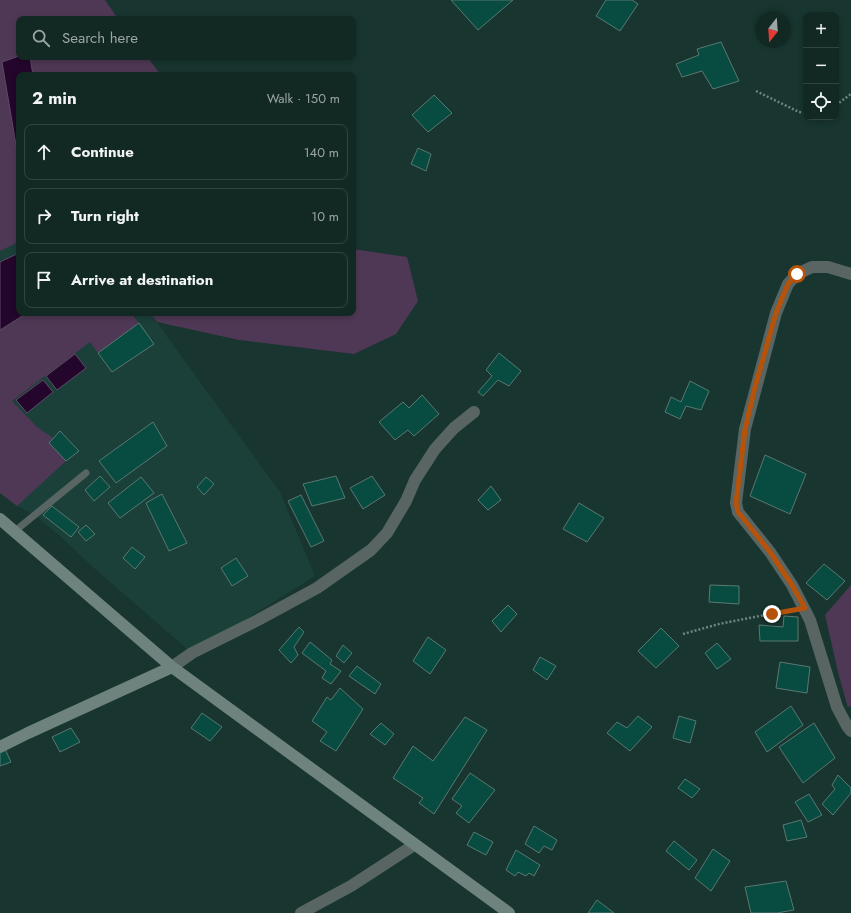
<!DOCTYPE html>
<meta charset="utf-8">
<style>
body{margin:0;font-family:Jost,sans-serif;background:#1f3430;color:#f1f3f6}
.controls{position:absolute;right:12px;top:12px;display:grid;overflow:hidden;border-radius:8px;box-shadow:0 2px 6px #0003}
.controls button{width:36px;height:36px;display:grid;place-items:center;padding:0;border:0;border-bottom:1px solid #314441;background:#122823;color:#f1f3f6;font:20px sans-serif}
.compass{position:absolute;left:755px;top:12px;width:36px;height:36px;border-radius:50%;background:#122823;box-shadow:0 2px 6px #0003;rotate:197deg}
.stop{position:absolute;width:12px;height:12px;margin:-9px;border:3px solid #b45309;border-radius:50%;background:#fff}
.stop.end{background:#b45309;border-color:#fff;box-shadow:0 1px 4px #0008}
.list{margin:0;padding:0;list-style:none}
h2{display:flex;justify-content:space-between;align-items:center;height:52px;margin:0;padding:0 16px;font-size:17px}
h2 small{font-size:13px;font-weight:400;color:#9ca6a6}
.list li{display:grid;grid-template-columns:26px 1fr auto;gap:12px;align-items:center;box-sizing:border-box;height:56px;margin:0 8px 8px;padding:0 8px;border:1px solid #314441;border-radius:8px}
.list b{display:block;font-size:15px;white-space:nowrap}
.list em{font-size:13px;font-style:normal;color:#9ca6a6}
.icon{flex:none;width:22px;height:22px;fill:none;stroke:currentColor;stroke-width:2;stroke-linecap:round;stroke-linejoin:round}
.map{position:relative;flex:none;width:851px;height:913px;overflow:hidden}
.search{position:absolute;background:#122823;box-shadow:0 2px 6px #0003;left:16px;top:16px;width:340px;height:44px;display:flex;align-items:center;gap:10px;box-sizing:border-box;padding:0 14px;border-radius:8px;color:#9ca6a6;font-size:15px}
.panel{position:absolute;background:#122823;box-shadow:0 2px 6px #0003;left:16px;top:72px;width:340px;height:244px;border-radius:8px}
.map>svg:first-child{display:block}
</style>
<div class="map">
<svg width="851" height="913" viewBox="0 0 851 913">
<rect width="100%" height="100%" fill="#18352f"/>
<path fill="#1a4039" d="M19,242V313H150L280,492L315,576L192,653L96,570L60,536L33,514L17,506L0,493V251Z"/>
<g fill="#4f3855">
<path d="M0,0H105L118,19H19V57H147L161,75H19V242L0,251Z"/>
<path d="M353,249L407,257L418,301L396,334L354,354L239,340L157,322L150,313H353Z"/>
<path d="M27,313H131L139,323L98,353L90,342L12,401L37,427L53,438L49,443L66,461L17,506L0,493V330Z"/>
<path d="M851,585V705L848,708L839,676L825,615Z"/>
</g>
<g fill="#24052c" stroke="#5c4b65">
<path d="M19,56L30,57L33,75H19V163L2,62Z"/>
<path d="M19,253V313H27L0,330V262Z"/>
<path d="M75,354L86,368L57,390L46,376Z"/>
<path d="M43,380L53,392L27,413L16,400Z"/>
</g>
<g fill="#074b41" stroke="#5a7871">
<path d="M451,0H513L478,30Z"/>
<path d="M606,0H632L638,4L620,31L596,16Z"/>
<path d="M721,42L739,81L713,89L702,71L682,77L676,64L699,55L697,49Z"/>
<path d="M434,95L452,113L428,132L412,115Z"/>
<path d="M418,148L431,154L426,171L411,164Z"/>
<path d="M139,323L154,344L112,372L98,353Z"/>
<path d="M499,353L521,371L509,386L498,380L483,396L478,392L492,376L486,370Z"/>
<path d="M690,381L709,391L701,410L686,406L680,419L665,412L671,397L681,402Z"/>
<path d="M422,395L439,414L414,436L408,430L395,440L379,422L403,402L409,408Z"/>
<path d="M153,422L167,446L116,483L99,461Z"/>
<path d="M60,431L79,451L66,461L49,443Z"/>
<path d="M765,455L806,474L790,514L750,496Z"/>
<path d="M100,476L110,487L94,501L85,490Z"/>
<path d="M336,476L345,498L312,506L303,484Z"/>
<path d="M372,476L385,495L363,509L350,488Z"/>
<path d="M141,477L154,493L120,518L108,503Z"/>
<path d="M206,477L214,484L204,495L197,487Z"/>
<path d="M491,486L501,500L488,510L478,500Z"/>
<path d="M162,494L187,543L169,551L146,503Z"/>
<path d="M301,495L324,541L311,547L288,501Z"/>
<path d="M579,503L604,518L587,542L563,529Z"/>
<path d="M52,506L79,527L71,537L43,515Z"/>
<path d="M86,525L95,534L86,541L78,532Z"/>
<path d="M132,547L145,557L135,569L123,558Z"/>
<path d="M236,558L248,576L232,586L221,568Z"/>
<path d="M824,564L845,581L827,600L806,583Z"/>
<path d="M710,585L739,586V604L709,602Z"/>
<path d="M508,605L517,614L501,632L492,621Z"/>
<path d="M784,616L798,617V641H760L759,625L783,627Z"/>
<path d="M299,627L304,632L294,647L298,655L291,663L279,650Z"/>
<path d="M661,628L679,646L656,668L638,651Z"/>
<path d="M428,637L446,650L430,674L413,661Z"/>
<path d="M310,642L332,660L330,664L341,671L331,684L322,678L326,671L302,653Z"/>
<path d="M717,643L731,659L717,669L705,653Z"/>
<path d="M343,645L352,653L344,663L336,656Z"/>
<path d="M540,657L556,666L547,680L533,670Z"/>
<path d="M780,662L810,667L807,693L776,688Z"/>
<path d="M357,666L381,684L375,694L349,676Z"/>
<path d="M340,688L363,709L336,751L320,741L327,732L312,721L327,697L331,700Z"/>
<path d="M791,706L803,725L767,752L755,732Z"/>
<path d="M202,713L222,727L210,741L191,728Z"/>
<path d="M638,716L652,727L630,751L607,733L617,722L627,728Z"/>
<path d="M679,716L696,721L690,743L673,738Z"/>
<path d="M465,717L487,730L434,814L419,803L423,798L393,778L413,746L433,761Z"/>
<path d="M381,723L394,734L385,745L370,734Z"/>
<path d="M814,723L835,758L803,783L779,747Z"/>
<path d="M71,728L80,742L60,752L52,737Z"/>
<path d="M5,749L11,762L0,766V752Z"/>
<path d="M470,773L495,790L469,823L456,813L462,806L452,799Z"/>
<path d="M838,775L851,788V793L833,815L822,804L835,789L832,785Z"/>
<path d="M685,779L700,789L692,798L678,788Z"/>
<path d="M809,794L822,815L808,822L795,802Z"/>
<path d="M801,820L807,837L787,841L783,825Z"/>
<path d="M534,826L557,840L552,850L544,846L539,853L525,844Z"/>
<path d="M474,832L493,842L486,855L467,845Z"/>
<path d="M674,841L697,860L689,870L666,851Z"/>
<path d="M713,849L730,861L711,891L695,878Z"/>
<path d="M516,850L540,865L534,876L529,873L526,876L518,872L515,876L506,870Z"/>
<path d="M786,881L794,910L777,913H751L745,887Z"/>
<path d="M597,900L614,913H588Z"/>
</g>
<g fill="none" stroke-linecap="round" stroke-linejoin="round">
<g stroke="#6e8580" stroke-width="2.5" stroke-dasharray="2 2" stroke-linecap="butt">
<path d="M756,91L799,112L806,113"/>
<path d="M836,105L851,94"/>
<path d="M683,634L719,624L790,610"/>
</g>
<path stroke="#586562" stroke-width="7" d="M15,531L86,473"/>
<g stroke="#586562" stroke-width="12">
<path d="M851,274L828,267H812L797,274L788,284L776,313L745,429L736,503L738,512L770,552L792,585L810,620L837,707L847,726L851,731"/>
<path d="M172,667L192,653L258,620L317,588L371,550L387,533L406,501L415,480L435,449L454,428L474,412"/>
<path d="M301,913L351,886L414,845"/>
</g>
<g stroke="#6f837e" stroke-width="12">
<path d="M0,519L172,667L509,913"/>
<path d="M0,747L28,733L172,667"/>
</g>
</g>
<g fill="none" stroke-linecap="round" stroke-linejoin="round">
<path stroke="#b45309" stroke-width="5" d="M772,614L805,608L792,585L770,552L738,512L736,503L745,429L755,387L776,313L788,284L797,274"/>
</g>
</svg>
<div class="controls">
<button>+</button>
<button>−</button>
<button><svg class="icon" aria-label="locate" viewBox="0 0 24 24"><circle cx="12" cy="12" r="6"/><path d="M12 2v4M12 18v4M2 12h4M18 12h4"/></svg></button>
</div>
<svg class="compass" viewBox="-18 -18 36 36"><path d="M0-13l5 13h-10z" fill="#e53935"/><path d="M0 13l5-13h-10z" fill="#9ca6a6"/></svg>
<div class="stop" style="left:797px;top:274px"></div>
<div class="stop end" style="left:772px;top:614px"></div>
<div class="search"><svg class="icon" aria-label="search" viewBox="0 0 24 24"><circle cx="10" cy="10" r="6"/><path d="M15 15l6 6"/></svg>Search here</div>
<section class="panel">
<h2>2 min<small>Walk · 150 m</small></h2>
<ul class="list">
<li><svg class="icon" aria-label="ahead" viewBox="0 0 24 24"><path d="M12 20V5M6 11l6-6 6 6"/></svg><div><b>Continue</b></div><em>140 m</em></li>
<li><svg class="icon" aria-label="right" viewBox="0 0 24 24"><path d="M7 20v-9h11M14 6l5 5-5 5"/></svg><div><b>Turn right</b></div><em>10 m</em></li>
<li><svg class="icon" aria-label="arrive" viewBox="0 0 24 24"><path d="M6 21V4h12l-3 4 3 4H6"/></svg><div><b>Arrive at destination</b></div></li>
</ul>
</section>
</div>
